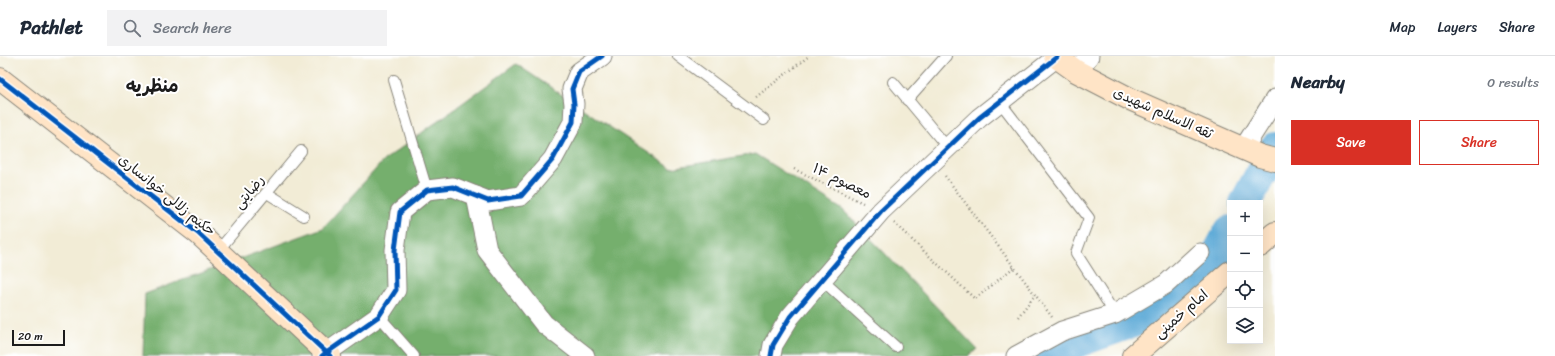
<!DOCTYPE html>
<meta charset="utf-8">
<style>
body{margin:0;font-family:Sriracha,"Playpen Sans Arabic",sans-serif;background:#f2f2f3;color:#1f2937}
.controls{position:absolute;right:12px;bottom:12px;display:grid;overflow:hidden;border-radius:0px;box-shadow:0 4px 16px #0002}
.controls button{width:36px;height:36px;display:grid;place-items:center;padding:0;border:0;border-bottom:1px solid #e0e1e3;background:#fff;color:#1f2937;font:20px sans-serif}
.scale{position:absolute;left:12px;bottom:10px;width:53px;box-sizing:border-box;padding-left:4px;border:2px solid #1c1c1c;border-top:0;font-size:11px;line-height:14px;white-space:nowrap;color:#1c1c1c;-webkit-text-stroke:3px #fff;paint-order:stroke}
.list{margin:0;padding:0;list-style:none}
h2{display:flex;justify-content:space-between;align-items:center;height:52px;margin:0;padding:0 16px;font-size:17px}
h2 small{font-size:13px;font-weight:400;color:#747a83}
.actions{display:flex;gap:8px;padding:12px 16px}
.actions a{flex:1;padding:9px 0;border:1px solid #d93025;border-radius:0px;text-align:center;font-size:14px;color:#d93025}
.actions .main{background:#d93025;color:#fff}
.icon{flex:none;width:22px;height:22px;fill:none;stroke:currentColor;stroke-width:2;stroke-linecap:round;stroke-linejoin:round}
.map{position:relative;flex:none;width:1275px;height:300px;overflow:hidden}
header{display:flex;align-items:center;gap:24px;box-sizing:border-box;height:56px;padding:0 20px;background:#fff;border-bottom:1px solid #e0e1e3}
header strong{font-size:19px}
nav{display:flex;gap:22px;margin-inline-start:auto;font-size:14px}
.search{width:280px;height:36px;background:#f2f2f3;display:flex;align-items:center;gap:10px;box-sizing:border-box;padding:0 14px;border-radius:0px;color:#747a83;font-size:15px}
main{display:flex}
aside{flex:1;background:#fff}
.map>svg:first-child{display:block}
</style>
<header>
<strong>Pathlet</strong>
<div class="search"><svg class="icon" aria-label="search" viewBox="0 0 24 24"><circle cx="10" cy="10" r="6"/><path d="M15 15l6 6"/></svg>Search here</div>
<nav><a>Map</a><a>Layers</a><a>Share</a></nav>
</header>
<main>
<div class="map">
<svg width="1275" height="300" viewBox="0 0 1275 300">
<rect width="100%" height="100%" fill="#fff"/>
<filter id="ink" filterUnits="userSpaceOnUse"><feTurbulence type="fractalNoise" baseFrequency=".025" numOctaves="2"/><feDisplacementMap in="SourceGraphic" scale="8" xChannelSelector="R" yChannelSelector="G"/><feConvolveMatrix kernelMatrix="1 2 1 2 8 2 1 2 1" color-interpolation-filters="sRGB"/></filter>
<filter id="wash" filterUnits="userSpaceOnUse"><feTurbulence type="fractalNoise" baseFrequency=".012" numOctaves="4" result="noise"/><feDisplacementMap in="SourceGraphic" scale="16" xChannelSelector="R" yChannelSelector="G"/><feGaussianBlur stdDeviation="0.9" result="paint"/><feColorMatrix in="noise" values="0 0 0 0 0 0 0 0 0 0 0 0 0 0 0 0 0 1.4 0 .05"/><feComposite in="paint" operator="in"/></filter>
<g filter="url(#wash)">
<rect width="100%" height="100%" fill="#f2ecd6"/>
<path fill="#75af6d" stroke="#486644" d="M516,8L671,112L755,98L843,154L977,293L969,300H143L145,238L323,172L383,105Z"/>
<g fill="none" stroke-linecap="round" stroke-linejoin="round">
<g stroke="#60acd8" stroke-width="32">
<path d="M1245,147L1275,92"/>
<path d="M1051,300L1074,287L1153,259L1211,210L1230,175"/>
</g>
</g>
</g>
<g filter="url(#ink)">
<g fill="none" stroke-linecap="round" stroke-linejoin="round">
<defs>
<g id="lane">
<path d="M678,0L764,64"/>
<path d="M394,24L427,134"/>
<path d="M893,26L948,92"/>
<path d="M907,44L946,0"/>
<path d="M1000,46L1089,162L1076,197L1115,258"/>
<path d="M267,137L304,160"/>
<path d="M217,196L301,95"/>
<path d="M822,224L896,291"/>
<path d="M379,260L414,300"/>
</g>
<g id="street">
<path d="M1076,15L1089,0"/>
<path d="M1243,93L1275,43"/>
<path d="M476,140L487,194L544,268L585,300"/>
<path d="M322,300L379,260L396,234L395,194L400,156L427,134L453,131L488,145L521,140L553,103L573,66L574,48L572,33L579,16L602,0"/>
<path d="M771,300L773,289L790,261L881,155L979,62L1057,1"/>
<path d="M1016,300L1062,275L1115,258L1166,228L1200,197"/>
</g>
<g id="secondary">
<path d="M1055,0L1076,15L1130,43L1260,100L1275,104"/>
<path d="M0,23L198,177L330,300"/>
<path d="M1260,190L1275,177"/>
<path d="M1133,300L1230,216"/>
</g>
</defs>
<use href="#lane" stroke="#878479" stroke-width="12"/>
<use href="#street" stroke="#878479" stroke-width="21"/>
<use href="#secondary" stroke="#878479" stroke-width="24"/>
<g stroke="#878479" stroke-width="2.5" stroke-dasharray="1 3" stroke-linecap="butt">
<path d="M756,41L809,0"/>
<path d="M794,113L863,147"/>
<path d="M945,120L1052,261"/>
<path d="M894,167L975,243L1014,211"/>
<path d="M1018,261L1035,239"/>
</g>
<use href="#lane" stroke="#fff" stroke-width="10"/>
<use href="#street" stroke="#fff" stroke-width="19"/>
<use href="#secondary" stroke="#ffe4c6" stroke-width="22"/>
<defs>
<g id="cycleway">
<path d="M0,23L198,177L330,300"/>
<path d="M322,300L379,260L396,234L395,194L400,156L427,134L453,131L488,145L521,140L553,103L573,66L574,48L572,33L579,16L602,0"/>
<path d="M771,300L773,289L790,261L881,155L979,62L1057,1"/>
</g>
</defs>
<use href="#cycleway" stroke="#fff" stroke-width="8"/>
<use href="#cycleway" stroke="#0057b8" stroke-width="5"/>
</g>
</g>
<g text-anchor="middle" dominant-baseline="central" stroke-width="4" stroke-linejoin="round" paint-order="stroke">
<g font-size="14" fill="#1c1c1c" stroke="#fff">
<text transform="translate(1163 57) rotate(24)">ثقه الاسلام شهیدی</text>
<text transform="translate(842 125) rotate(26)">۱۴ معصوم</text>
<text transform="translate(249 136) rotate(-50)">رضایتی</text>
<text transform="translate(167 139) rotate(39)">حکیم زلالی خوانساری</text>
<text transform="translate(1181 258) rotate(-41)">امام خمینی</text>
</g>
<g font-size="18" font-weight="bold" fill="#1c1c1c" stroke="#fff">
<text x="152" y="30">منظریه</text>
</g>
</g>
</svg>
<div class="controls">
<button>+</button>
<button>−</button>
<button><svg class="icon" aria-label="locate" viewBox="0 0 24 24"><circle cx="12" cy="12" r="6"/><path d="M12 2v4M12 18v4M2 12h4M18 12h4"/></svg></button>
<button><svg class="icon" aria-label="layers" viewBox="0 0 24 24"><path d="M12 4l9 5-9 5-9-5zM3 14l9 5 9-5"/></svg></button>
</div>
<div class="scale">20 m</div>
</div>
<aside>
<h2>Nearby<small>0 results</small></h2>
<ul class="list">
</ul>
<div class="actions"><a class="main">Save</a><a>Share</a></div>
</aside>
</main>
